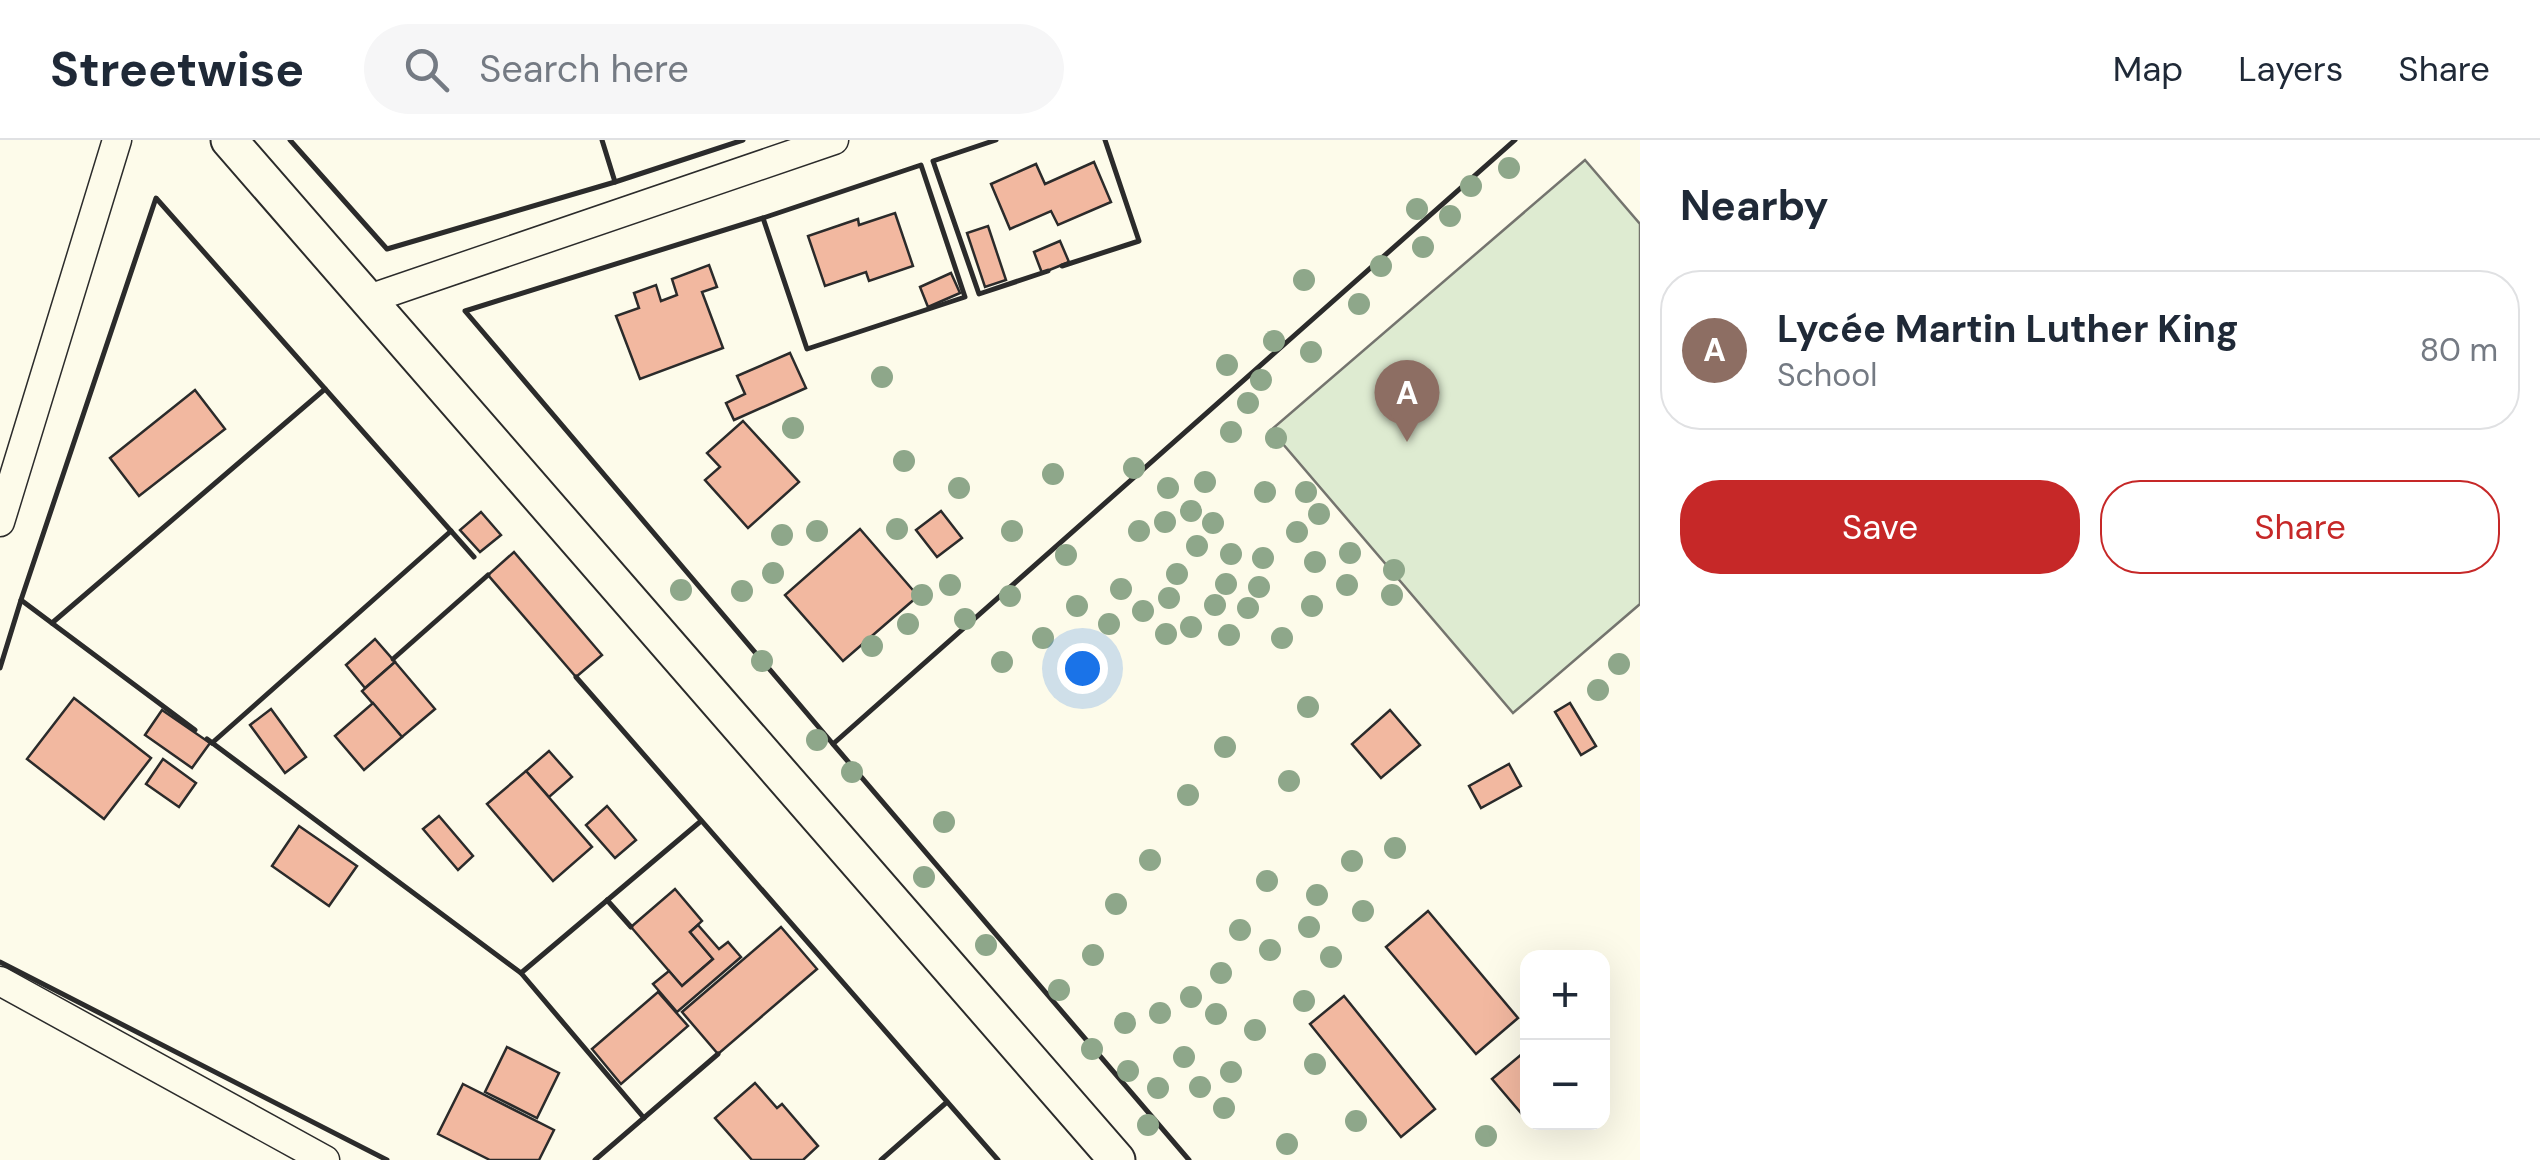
<!DOCTYPE html>
<meta charset="utf-8">
<style>
body{margin:0;font-family:"DM Sans",sans-serif;background:#f6f6f7;color:#1f2937}
.controls{position:absolute;right:30px;bottom:30px;display:grid;overflow:hidden;border-radius:20px;box-shadow:0 10px 40px #0002}
.controls button{width:90px;height:90px;display:grid;place-items:center;padding:0;border:0;border-bottom:2px solid #e0e1e3;background:#fff;color:#1f2937;font:50px sans-serif}
.you{position:absolute;left:1082px;top:528px;width:35px;height:35px;margin:-25px;border:8px solid #fff;border-radius:50%;background:#1a73e8;box-shadow:0 0 0 15px #1a73e833}
.badge{display:grid;place-items:center;width:65px;height:65px;border-radius:50%;background:#c62828;color:#fff;font-size:32px;font-weight:700}
.pin{position:absolute;translate:-50% -82px;filter:drop-shadow(0 2px 5px #0008)}
.pin::after{content:'';position:absolute;top:52px;width:35px;height:30px;background:inherit;clip-path:polygon(0 0,100% 0,50% 100%)}
.list{margin:0;padding:0;list-style:none}
h2{display:flex;justify-content:space-between;align-items:center;height:130px;margin:0;padding:0 40px;font-size:42px}
h2 small{font-size:32px;font-weight:400;color:#747a83}
.list li{display:grid;grid-template-columns:65px 1fr auto;gap:30px;align-items:center;box-sizing:border-box;height:160px;margin:0 20px 20px;padding:0 20px;border:2px solid #e0e1e3;border-radius:40px}
.list b{display:block;font-size:38px;white-space:nowrap}
.list p{margin:0;font-size:32px;white-space:nowrap;color:#747a83}
.list em{font-size:32px;font-style:normal;color:#747a83}
.actions{display:flex;gap:20px;padding:30px 40px}
.actions a{flex:1;padding:22px 0;border:2px solid #c62828;border-radius:40px;text-align:center;font-size:35px;color:#c62828}
.actions .main{background:#c62828;color:#fff}
.icon{flex:none;width:55px;height:55px;fill:none;stroke:currentColor;stroke-width:2;stroke-linecap:round;stroke-linejoin:round}
.map{position:relative;flex:none;width:1640px;height:1020px;overflow:hidden}
header{display:flex;align-items:center;gap:60px;box-sizing:border-box;height:140px;padding:0 50px;background:#fff;border-bottom:2px solid #e0e1e3}
header strong{font-size:48px}
nav{display:flex;gap:55px;margin-inline-start:auto;font-size:35px}
.search{width:700px;height:90px;background:#f6f6f7;display:flex;align-items:center;gap:25px;box-sizing:border-box;padding:0 35px;border-radius:55px;color:#747a83;font-size:38px}
main{display:flex}
aside{flex:1;background:#fff}
.map>svg:first-child{display:block}
</style>
<header>
<strong>Streetwise</strong>
<div class="search"><svg class="icon" aria-label="search" viewBox="0 0 24 24"><circle cx="10" cy="10" r="6"/><path d="M15 15l6 6"/></svg>Search here</div>
<nav><a>Map</a><a>Layers</a><a>Share</a></nav>
</header>
<main>
<div class="map">
<svg width="1640" height="1020" viewBox="0 0 1640 1020">
<rect width="100%" height="100%" fill="#fdfbea"/>
<path fill="#deebd1" stroke="#74746e" stroke-width="2.5" d="M1585,20L1640,84V464L1513,573L1271,290Z"/>
<g fill="#f2b8a0" stroke="#2b2b2b" stroke-width="2.5">
<path d="M1094,22L1111,62L1058,85L1051,71L1010,89L991,44L1036,24L1045,44Z"/>
<path d="M895,73L913,126L869,141L866,132L825,146L808,96L858,79L859,85Z"/>
<path d="M988,86L1006,140L985,147L967,93Z"/>
<path d="M1060,101L1069,122L1042,133L1034,112Z"/>
<path d="M709,125L717,147L702,152L723,208L640,239L616,176L639,168L634,153L656,145L661,161L677,155L672,139Z"/>
<path d="M951,133L960,153L928,167L920,147Z"/>
<path d="M790,213L806,248L734,280L726,263L745,254L737,236Z"/>
<path d="M195,250L225,289L139,356L110,318Z"/>
<path d="M743,281L799,342L748,388L705,340L720,327L707,313Z"/>
<path d="M941,371L962,398L937,417L916,390Z"/>
<path d="M481,372L501,395L480,412L460,390Z"/>
<path d="M860,389L918,456L843,521L785,455Z"/>
<path d="M514,412L602,515L576,537L488,435Z"/>
<path d="M375,499L395,522L365,548L346,525Z"/>
<path d="M395,522L435,569L402,597L362,551Z"/>
<path d="M74,558L151,618L104,679L27,619Z"/>
<path d="M373,563L402,597L364,630L335,596Z"/>
<path d="M1570,563L1596,606L1581,615L1555,572Z"/>
<path d="M271,569L306,617L285,633L250,585Z"/>
<path d="M162,570L210,603L192,628L145,595Z"/>
<path d="M1390,570L1420,605L1381,638L1352,604Z"/>
<path d="M549,611L572,637L549,657L526,631Z"/>
<path d="M163,619L196,643L179,667L146,644Z"/>
<path d="M1509,624L1521,646L1481,668L1469,646Z"/>
<path d="M526,631L592,707L553,741L487,664Z"/>
<path d="M607,666L636,700L615,718L586,685Z"/>
<path d="M439,676L473,716L458,730L423,689Z"/>
<path d="M299,686L357,726L329,766L272,726Z"/>
<path d="M675,749L702,781L690,792L713,819L682,846L631,787Z"/>
<path d="M1428,771L1518,878L1476,914L1386,807Z"/>
<path d="M698,785L719,809L728,802L741,817L677,872L653,844L669,831L682,846L713,819L690,792Z"/>
<path d="M781,787L817,829L718,914L682,872Z"/>
<path d="M658,852L688,886L621,944L592,909Z"/>
<path d="M1344,856L1435,969L1401,997L1310,884Z"/>
<path d="M507,907L559,933L537,978L485,952Z"/>
<path d="M1528,909V968L1521,973L1492,939Z"/>
<path d="M755,943L777,968L782,964L818,1006L803,1020H752L715,978Z"/>
<path d="M463,944L554,990L539,1020H490L438,994Z"/>
</g>
<g fill="none" stroke-linecap="round" stroke-linejoin="round">
<defs>
<g id="minor">
<path d="M369,159L834,0"/>
<path d="M0,382L117,0"/>
<path d="M0,841L325,1020"/>
</g>
<path id="tertiary" d="M229,0L1117,1020"/>
</defs>
<use href="#minor" stroke="#2b2b2b" stroke-width="31"/>
<use href="#tertiary" stroke="#2b2b2b" stroke-width="39"/>
<use href="#minor" stroke="#fdfbea" stroke-width="28"/>
<use href="#tertiary" stroke="#fdfbea" stroke-width="35"/>
<g stroke="#2b2b2b" stroke-width="5">
<path d="M290,0L387,109L615,42L743,0"/>
<path d="M602,0L615,42"/>
<path d="M996,0L933,21L979,154L1048,131"/>
<path d="M921,25L965,157L807,209L763,78Z"/>
<path d="M763,78L465,171L833,604"/>
<path d="M1062,126L1139,101L1105,0"/>
<path d="M52,483L325,249"/>
<path d="M393,519L488,435"/>
<path d="M0,528L21,460"/>
<path d="M576,537L998,1020"/>
<path d="M195,590L21,460L156,58L474,417"/>
<path d="M207,599L521,833"/>
<path d="M212,603L451,391"/>
<path d="M607,760L631,787"/>
<path d="M0,822L387,1020"/>
<path d="M644,978L521,833L701,681"/>
<path d="M595,1020L718,914"/>
<path d="M881,1020L947,962"/>
<path d="M1189,1020L833,604L1515,0"/>
</g>
</g>
<g fill="#8ea78a">
<circle cx="1509" cy="28" r="11"/>
<circle cx="1471" cy="46" r="11"/>
<circle cx="1417" cy="69" r="11"/>
<circle cx="1450" cy="76" r="11"/>
<circle cx="1423" cy="107" r="11"/>
<circle cx="1381" cy="126" r="11"/>
<circle cx="1304" cy="140" r="11"/>
<circle cx="1359" cy="164" r="11"/>
<circle cx="1274" cy="201" r="11"/>
<circle cx="1311" cy="212" r="11"/>
<circle cx="1227" cy="225" r="11"/>
<circle cx="882" cy="237" r="11"/>
<circle cx="1261" cy="240" r="11"/>
<circle cx="1248" cy="263" r="11"/>
<circle cx="793" cy="288" r="11"/>
<circle cx="1231" cy="292" r="11"/>
<circle cx="1276" cy="298" r="11"/>
<circle cx="904" cy="321" r="11"/>
<circle cx="1134" cy="328" r="11"/>
<circle cx="1053" cy="334" r="11"/>
<circle cx="1205" cy="342" r="11"/>
<circle cx="959" cy="348" r="11"/>
<circle cx="1168" cy="348" r="11"/>
<circle cx="1265" cy="352" r="11"/>
<circle cx="1306" cy="352" r="11"/>
<circle cx="1191" cy="371" r="11"/>
<circle cx="1319" cy="374" r="11"/>
<circle cx="1165" cy="382" r="11"/>
<circle cx="1213" cy="383" r="11"/>
<circle cx="897" cy="389" r="11"/>
<circle cx="817" cy="391" r="11"/>
<circle cx="1012" cy="391" r="11"/>
<circle cx="1139" cy="391" r="11"/>
<circle cx="1297" cy="392" r="11"/>
<circle cx="782" cy="395" r="11"/>
<circle cx="1197" cy="406" r="11"/>
<circle cx="1350" cy="413" r="11"/>
<circle cx="1231" cy="414" r="11"/>
<circle cx="1066" cy="415" r="11"/>
<circle cx="1263" cy="418" r="11"/>
<circle cx="1315" cy="422" r="11"/>
<circle cx="1394" cy="430" r="11"/>
<circle cx="773" cy="433" r="11"/>
<circle cx="1177" cy="434" r="11"/>
<circle cx="1226" cy="444" r="11"/>
<circle cx="950" cy="445" r="11"/>
<circle cx="1347" cy="445" r="11"/>
<circle cx="1259" cy="447" r="11"/>
<circle cx="1121" cy="449" r="11"/>
<circle cx="681" cy="450" r="11"/>
<circle cx="742" cy="451" r="11"/>
<circle cx="922" cy="455" r="11"/>
<circle cx="1392" cy="455" r="11"/>
<circle cx="1010" cy="456" r="11"/>
<circle cx="1169" cy="458" r="11"/>
<circle cx="1215" cy="465" r="11"/>
<circle cx="1077" cy="466" r="11"/>
<circle cx="1312" cy="466" r="11"/>
<circle cx="1248" cy="468" r="11"/>
<circle cx="1143" cy="471" r="11"/>
<circle cx="965" cy="479" r="11"/>
<circle cx="908" cy="484" r="11"/>
<circle cx="1109" cy="484" r="11"/>
<circle cx="1191" cy="487" r="11"/>
<circle cx="1166" cy="494" r="11"/>
<circle cx="1229" cy="495" r="11"/>
<circle cx="1043" cy="498" r="11"/>
<circle cx="1282" cy="498" r="11"/>
<circle cx="872" cy="506" r="11"/>
<circle cx="762" cy="521" r="11"/>
<circle cx="1002" cy="522" r="11"/>
<circle cx="1619" cy="524" r="11"/>
<circle cx="1598" cy="550" r="11"/>
<circle cx="1308" cy="567" r="11"/>
<circle cx="817" cy="600" r="11"/>
<circle cx="1225" cy="607" r="11"/>
<circle cx="852" cy="632" r="11"/>
<circle cx="1289" cy="641" r="11"/>
<circle cx="1188" cy="655" r="11"/>
<circle cx="944" cy="682" r="11"/>
<circle cx="1395" cy="708" r="11"/>
<circle cx="1150" cy="720" r="11"/>
<circle cx="1352" cy="721" r="11"/>
<circle cx="924" cy="737" r="11"/>
<circle cx="1267" cy="741" r="11"/>
<circle cx="1317" cy="755" r="11"/>
<circle cx="1116" cy="764" r="11"/>
<circle cx="1363" cy="771" r="11"/>
<circle cx="1309" cy="787" r="11"/>
<circle cx="1240" cy="790" r="11"/>
<circle cx="986" cy="805" r="11"/>
<circle cx="1270" cy="810" r="11"/>
<circle cx="1093" cy="815" r="11"/>
<circle cx="1331" cy="817" r="11"/>
<circle cx="1221" cy="833" r="11"/>
<circle cx="1059" cy="850" r="11"/>
<circle cx="1191" cy="857" r="11"/>
<circle cx="1304" cy="861" r="11"/>
<circle cx="1160" cy="873" r="11"/>
<circle cx="1216" cy="874" r="11"/>
<circle cx="1125" cy="883" r="11"/>
<circle cx="1255" cy="890" r="11"/>
<circle cx="1092" cy="909" r="11"/>
<circle cx="1184" cy="917" r="11"/>
<circle cx="1315" cy="924" r="11"/>
<circle cx="1128" cy="931" r="11"/>
<circle cx="1231" cy="932" r="11"/>
<circle cx="1200" cy="947" r="11"/>
<circle cx="1158" cy="948" r="11"/>
<circle cx="1224" cy="968" r="11"/>
<circle cx="1356" cy="981" r="11"/>
<circle cx="1148" cy="985" r="11"/>
<circle cx="1486" cy="996" r="11"/>
<circle cx="1287" cy="1004" r="11"/>
</g>
</svg>
<div class="controls">
<button>+</button>
<button>−</button>
</div>
<div class="you"></div>
<div class="pin badge" style="left:1407px;top:302px;background:#8d6e63">A</div>
</div>
<aside>
<h2>Nearby<small></small></h2>
<ul class="list">
<li><span class="badge" style="background:#8d6e63">A</span><div><b>Lycée Martin Luther King</b><p>School</p></div><em>80 m</em></li>
</ul>
<div class="actions"><a class="main">Save</a><a>Share</a></div>
</aside>
</main>
